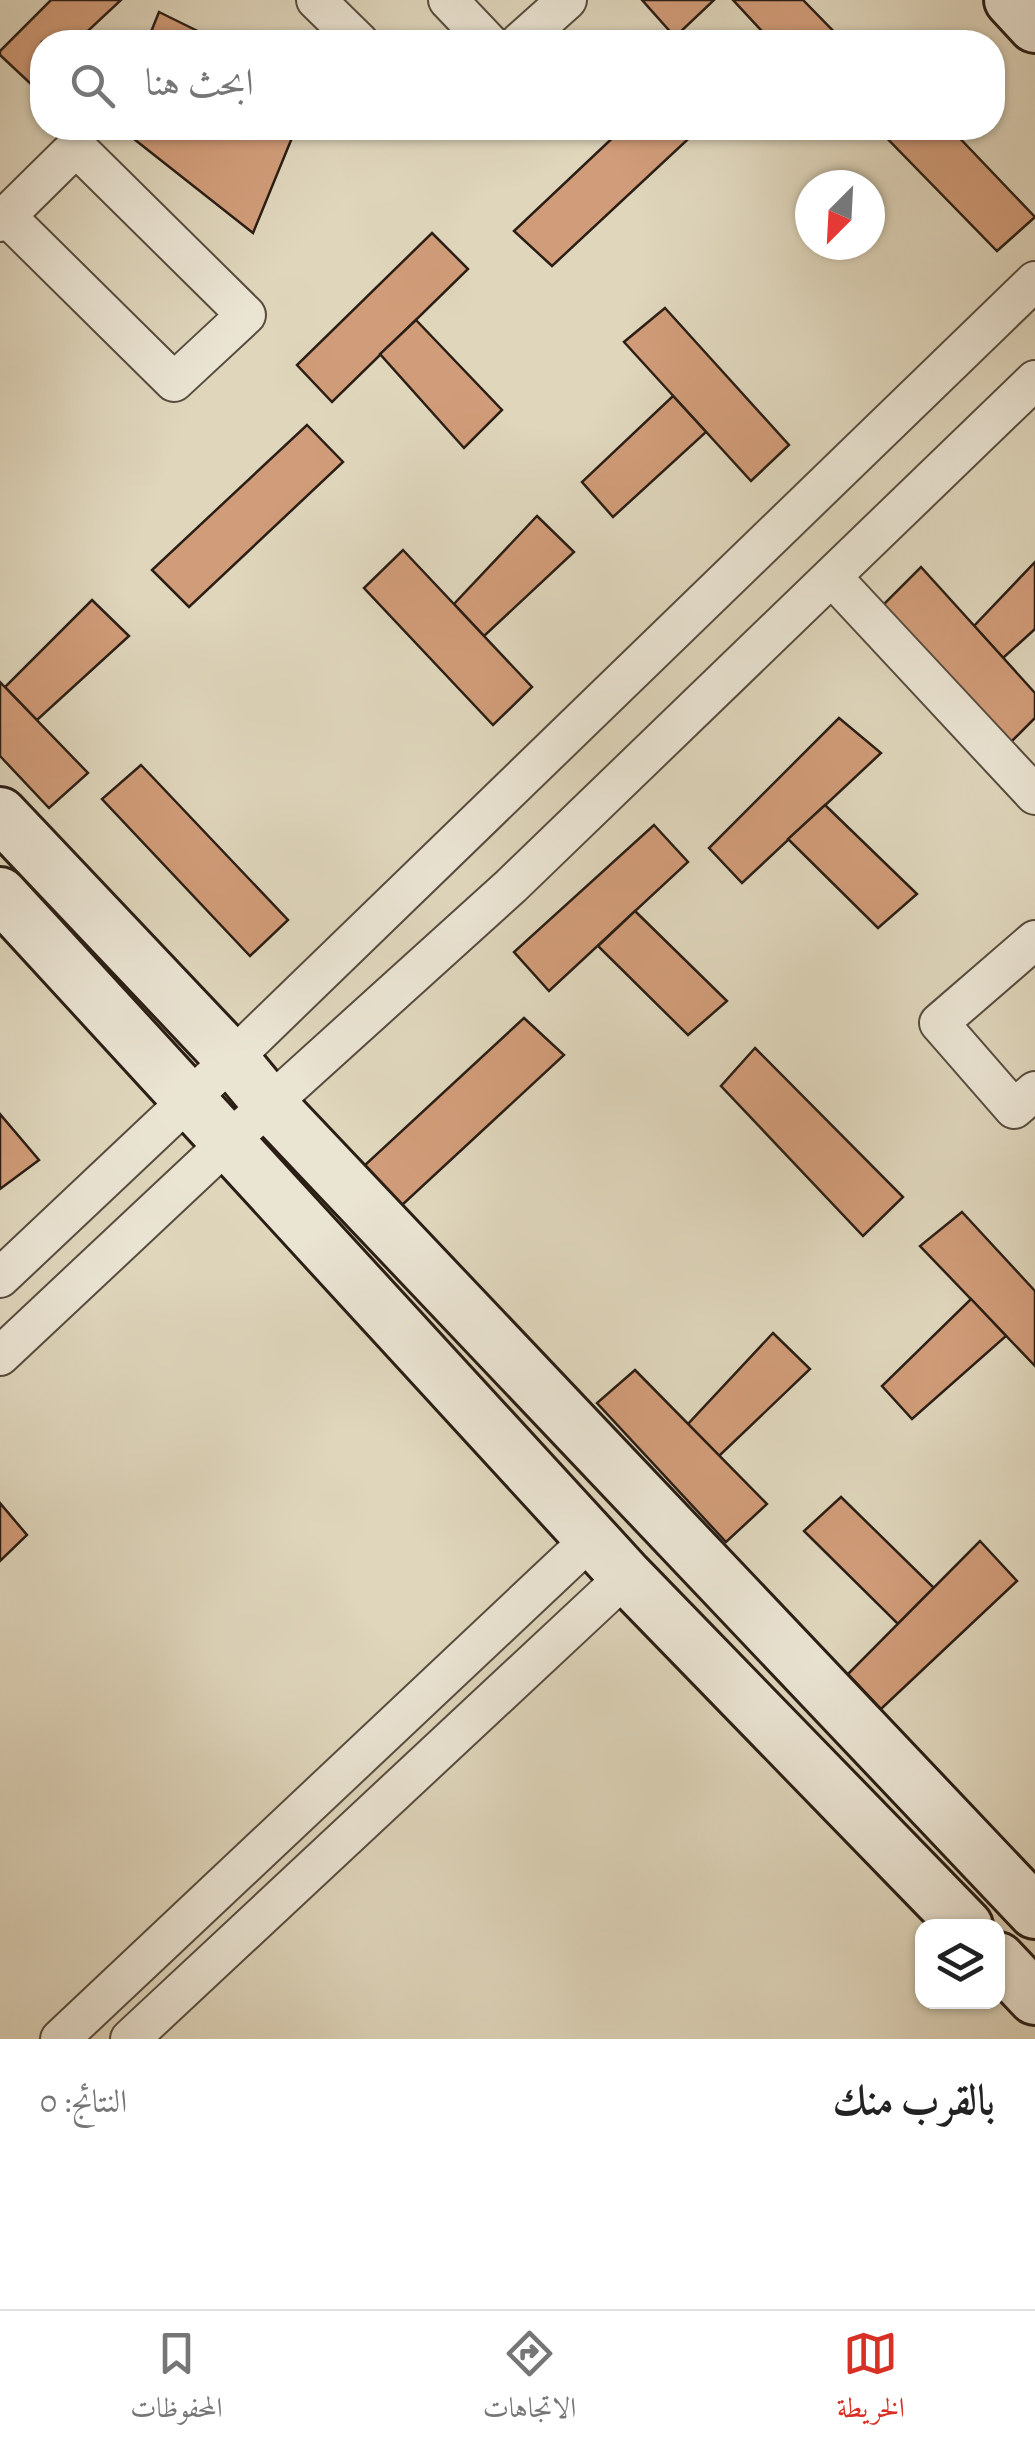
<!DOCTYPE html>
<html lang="ar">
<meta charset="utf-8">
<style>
body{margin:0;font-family:Alegreya,Amiri,serif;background:#f6f6f6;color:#222;direction:rtl}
.controls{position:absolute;right:30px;bottom:30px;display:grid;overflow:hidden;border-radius:20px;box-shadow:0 2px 8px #0004}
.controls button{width:90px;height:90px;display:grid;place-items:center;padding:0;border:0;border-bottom:2px solid #e0e0e0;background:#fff;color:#222;font:50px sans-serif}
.compass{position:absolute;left:795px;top:170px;width:90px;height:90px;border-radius:50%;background:#fff;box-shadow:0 2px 8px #0004;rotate:204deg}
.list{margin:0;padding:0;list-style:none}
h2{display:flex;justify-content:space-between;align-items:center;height:130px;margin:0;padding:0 40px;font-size:42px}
h2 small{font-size:32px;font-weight:400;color:#767676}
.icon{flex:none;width:55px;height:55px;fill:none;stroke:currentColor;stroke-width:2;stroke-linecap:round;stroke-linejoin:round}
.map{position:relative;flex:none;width:1035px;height:2039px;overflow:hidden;direction:ltr}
.search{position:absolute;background:#fff;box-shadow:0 2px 8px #0004;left:30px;right:30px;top:30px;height:110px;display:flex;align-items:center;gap:25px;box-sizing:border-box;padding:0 35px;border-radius:40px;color:#767676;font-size:38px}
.sheet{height:270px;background:#fff}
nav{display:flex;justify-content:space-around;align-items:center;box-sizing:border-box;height:140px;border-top:2px solid #e0e0e0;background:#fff;font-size:28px;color:#767676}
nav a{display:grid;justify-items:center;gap:5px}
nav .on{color:#d93025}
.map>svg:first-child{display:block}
</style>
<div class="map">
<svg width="1035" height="2039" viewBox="0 0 1035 2039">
<rect width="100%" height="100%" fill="#dfd6bc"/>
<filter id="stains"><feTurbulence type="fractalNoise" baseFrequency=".002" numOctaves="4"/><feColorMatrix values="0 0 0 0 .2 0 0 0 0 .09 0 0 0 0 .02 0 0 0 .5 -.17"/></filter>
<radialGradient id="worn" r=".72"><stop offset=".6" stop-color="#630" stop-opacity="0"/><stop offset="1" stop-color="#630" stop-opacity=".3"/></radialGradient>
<g fill="#d19c79" stroke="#2b1e15" stroke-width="2.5">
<path d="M51,0H121L76,42H42V75L32,85L0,55V51Z"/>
<path d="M642,0H714L675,37Z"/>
<path d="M733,0H803L844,42H772Z"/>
<path d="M159,12L220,42H147Z"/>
<path d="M120,128H296L253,233Z"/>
<path d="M623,128H700L552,266L514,231Z"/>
<path d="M877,128H950L1035,217L997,251Z"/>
<path d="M432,233L468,269L332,402L297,365Z"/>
<path d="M665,308L789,445L751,481L624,342Z"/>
<path d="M416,320L502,410L464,448L380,354Z"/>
<path d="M673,396L706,432L613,517L582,482Z"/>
<path d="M307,425L343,462L189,607L152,570Z"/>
<path d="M537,516L574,552L484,636L454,604Z"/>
<path d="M403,550L532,687L493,725L364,588Z"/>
<path d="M1035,562V629L1003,658L974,626Z"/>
<path d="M921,567L1035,693V718L1011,742L883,605Z"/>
<path d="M92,600L129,636L37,720L5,687Z"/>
<path d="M0,682L88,773L49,808L0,756Z"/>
<path d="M839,718L881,753L742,883L709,848Z"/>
<path d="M141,765L288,920L250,956L102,799Z"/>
<path d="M825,805L917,894L878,928L788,839Z"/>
<path d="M654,825L688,862L549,991L514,952Z"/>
<path d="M635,911L727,1001L688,1035L598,946Z"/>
<path d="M524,1018L564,1055L401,1206L365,1165Z"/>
<path d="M755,1048L903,1197L863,1236L721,1086Z"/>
<path d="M0,1114L39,1160L0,1189Z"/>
<path d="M962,1212L1035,1291V1366L920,1246Z"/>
<path d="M971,1299L1006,1336L912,1419L882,1386Z"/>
<path d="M773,1333L810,1369L719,1456L688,1424Z"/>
<path d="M635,1370L767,1504L726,1542L597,1403Z"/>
<path d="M841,1497L934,1588L898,1624L804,1531Z"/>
<path d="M0,1503L27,1535L0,1561Z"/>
<path d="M980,1541L1017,1581L881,1709L848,1674Z"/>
</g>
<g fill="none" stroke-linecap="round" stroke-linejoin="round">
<defs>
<g id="street">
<path d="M316,0L359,42"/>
<path d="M448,0L488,42"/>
<path d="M520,42L567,0"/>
<path d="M0,222L76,147L246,315L174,382L6,216"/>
<path d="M832,577L1035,795"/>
<path d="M1035,940L939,1023L1014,1109L1035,1091"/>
<path d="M0,1278L232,1059L1035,281"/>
<path d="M0,1356L228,1142L511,886L1035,380"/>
<path d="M60,2039L591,1539"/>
<path d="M130,2039L626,1576"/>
</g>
<g id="secondary">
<path d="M1011,0L1035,26"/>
<path d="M0,814L232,1059L271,1106L1035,1912"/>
<path d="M0,894L626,1576L966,1926"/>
<path d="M998,1959L1035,1998"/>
</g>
</defs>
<use href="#street" stroke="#584c3f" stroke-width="42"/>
<use href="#secondary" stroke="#2b1e15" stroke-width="58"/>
<use href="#street" stroke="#eae4d3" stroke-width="38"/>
<use href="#secondary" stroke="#eae4d3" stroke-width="52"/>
</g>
<rect width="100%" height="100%" filter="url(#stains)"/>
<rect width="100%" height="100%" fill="url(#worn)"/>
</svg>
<div class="controls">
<button><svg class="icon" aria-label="layers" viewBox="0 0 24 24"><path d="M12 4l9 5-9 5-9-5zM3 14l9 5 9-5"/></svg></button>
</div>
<svg class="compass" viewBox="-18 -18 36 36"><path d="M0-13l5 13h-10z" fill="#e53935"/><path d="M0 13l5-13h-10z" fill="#767676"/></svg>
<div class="search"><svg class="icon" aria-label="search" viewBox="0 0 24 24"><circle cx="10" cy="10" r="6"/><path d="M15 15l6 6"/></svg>ابحث هنا</div>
</div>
<section class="sheet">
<h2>بالقرب منك<small>النتائج: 0</small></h2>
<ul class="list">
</ul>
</section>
<nav>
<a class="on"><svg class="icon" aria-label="map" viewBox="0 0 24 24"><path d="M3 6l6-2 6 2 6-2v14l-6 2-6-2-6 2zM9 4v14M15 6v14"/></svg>الخريطة</a>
<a><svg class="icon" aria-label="directions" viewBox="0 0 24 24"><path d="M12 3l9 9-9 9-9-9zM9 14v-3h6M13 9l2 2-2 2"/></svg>الاتجاهات</a>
<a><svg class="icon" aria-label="saved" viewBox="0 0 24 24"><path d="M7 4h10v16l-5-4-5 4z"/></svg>المحفوظات</a>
</nav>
